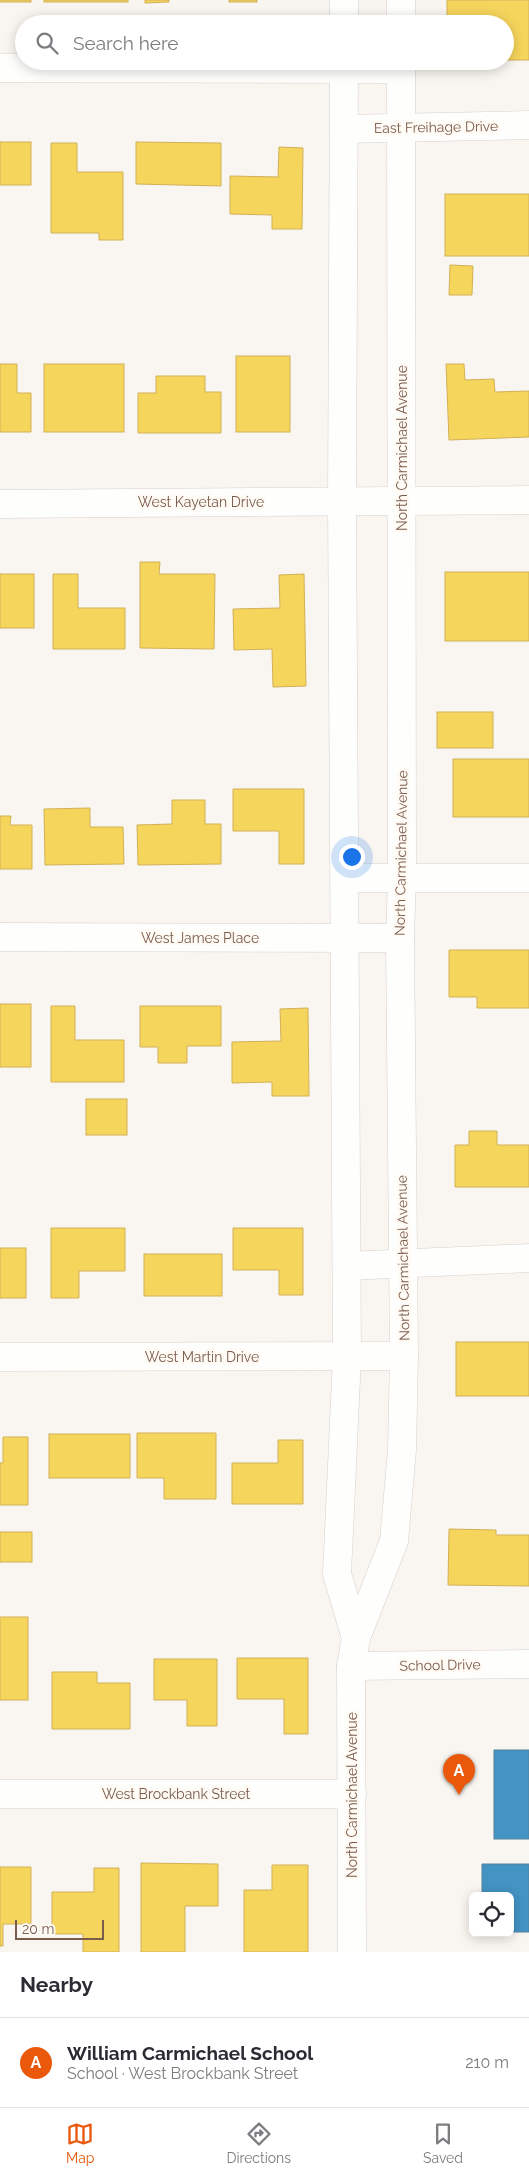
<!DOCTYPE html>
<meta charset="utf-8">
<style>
body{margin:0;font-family:Raleway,sans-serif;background:#f2f2f3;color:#2b2b33}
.controls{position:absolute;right:15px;bottom:15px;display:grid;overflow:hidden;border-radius:8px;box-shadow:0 2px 12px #0003}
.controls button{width:45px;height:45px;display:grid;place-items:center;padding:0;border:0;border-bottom:1px solid #e1e1e2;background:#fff;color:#2b2b33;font:25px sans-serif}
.scale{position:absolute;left:15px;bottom:12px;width:89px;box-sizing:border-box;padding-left:5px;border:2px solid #7a5c4d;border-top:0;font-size:14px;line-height:18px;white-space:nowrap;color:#7a5c4d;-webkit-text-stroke:4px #fffaf3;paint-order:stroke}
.you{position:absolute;left:351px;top:856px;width:18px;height:18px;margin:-12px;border:4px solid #fff;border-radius:50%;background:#1a73e8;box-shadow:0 0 0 8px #1a73e833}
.badge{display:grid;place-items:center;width:32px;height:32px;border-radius:50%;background:#ea580c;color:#fff;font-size:16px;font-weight:700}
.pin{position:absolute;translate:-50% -41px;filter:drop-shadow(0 1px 2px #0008)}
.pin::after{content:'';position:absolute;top:26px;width:18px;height:15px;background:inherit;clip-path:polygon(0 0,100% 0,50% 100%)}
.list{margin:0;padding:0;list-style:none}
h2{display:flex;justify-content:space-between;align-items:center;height:65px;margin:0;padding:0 20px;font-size:21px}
h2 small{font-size:16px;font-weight:400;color:#7c7c81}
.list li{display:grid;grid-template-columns:32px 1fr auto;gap:15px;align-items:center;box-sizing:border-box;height:90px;padding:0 20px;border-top:1px solid #e1e1e2}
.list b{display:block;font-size:19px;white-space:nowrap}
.list p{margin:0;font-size:16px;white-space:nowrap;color:#7c7c81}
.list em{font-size:16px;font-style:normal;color:#7c7c81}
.icon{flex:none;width:28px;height:28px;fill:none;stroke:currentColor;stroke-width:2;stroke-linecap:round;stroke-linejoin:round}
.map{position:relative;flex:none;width:529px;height:1952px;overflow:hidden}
.search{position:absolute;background:#fff;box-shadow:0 2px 12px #0003;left:15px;right:15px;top:15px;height:55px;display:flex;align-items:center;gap:12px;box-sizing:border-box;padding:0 18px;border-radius:28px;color:#7c7c81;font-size:19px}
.sheet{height:155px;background:#fff}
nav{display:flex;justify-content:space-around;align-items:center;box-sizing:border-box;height:70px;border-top:1px solid #e1e1e2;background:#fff;font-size:14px;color:#7c7c81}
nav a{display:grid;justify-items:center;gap:2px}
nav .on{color:#ea580c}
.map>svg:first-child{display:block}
</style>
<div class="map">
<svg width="529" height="1952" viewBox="0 0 529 1952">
<rect width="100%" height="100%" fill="#f9f5f0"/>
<g fill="#f6d55c" stroke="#d1b158">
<rect x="0" y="0" width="31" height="2"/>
<rect x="44" y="0" width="84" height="2"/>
<path d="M145,0H169V2L145,3Z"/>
<rect x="229" y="0" width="28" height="2"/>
<path d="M447,0H529V60H505V24H447Z"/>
<rect x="0" y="142" width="31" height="43"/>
<path d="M136,142L221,143V186L136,184Z"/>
<path d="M51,143H77V172H123V240H99V233H51Z"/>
<path d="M279,147L303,148L302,229H272V215L230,214V176L278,177Z"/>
<rect x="445" y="194" width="84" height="62"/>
<path d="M450,265L473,266L472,295H449Z"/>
<rect x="236" y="356" width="54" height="76"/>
<path d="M0,364H17V393H31V432H0Z"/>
<rect x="44" y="364" width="80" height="68"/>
<path d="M446,364H464L465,380L494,379L495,392L529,391V437L449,440Z"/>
<path d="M156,376H205V392H221V433H138V393H156Z"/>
<path d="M140,562H160L159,574H215L214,649L140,648Z"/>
<rect x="445" y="572" width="84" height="69"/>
<rect x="0" y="574" width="34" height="54"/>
<path d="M53,574H78V608H125V649H53Z"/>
<path d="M304,574L306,686L273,687L272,649L234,650L233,609L280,608L279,575Z"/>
<rect x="437" y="712" width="56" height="36"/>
<rect x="453" y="759" width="76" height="58"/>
<path d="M233,789H304V864H279V831H233Z"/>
<path d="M172,800H205V824H221V864L138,865L137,825L172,824Z"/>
<path d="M90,808V827H123L124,864L45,865L44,809Z"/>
<path d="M0,816H11L10,825H32V869H0Z"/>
<path d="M449,950H529V1008H477V997H449Z"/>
<rect x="0" y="1004" width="31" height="63"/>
<path d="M51,1006H75V1040H124V1082H51Z"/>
<path d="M140,1006H221V1046H187V1063H158V1047H140Z"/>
<path d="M308,1008L309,1096H272V1082L232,1083V1042L281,1041L280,1009Z"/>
<rect x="86" y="1099" width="41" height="36"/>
<path d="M469,1131H497V1145H529V1187H455V1145H469Z"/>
<path d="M51,1228H125V1271H79V1298H51Z"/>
<path d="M233,1228H303V1295H279V1270H233Z"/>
<rect x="0" y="1248" width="26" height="50"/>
<rect x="144" y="1254" width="78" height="42"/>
<rect x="456" y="1342" width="73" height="54"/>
<path d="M137,1433H216V1499H164V1478H137Z"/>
<rect x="49" y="1434" width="81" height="44"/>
<path d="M3,1437H28V1505H0V1463H3Z"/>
<path d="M278,1440H303V1504H232V1463H278Z"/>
<path d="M449,1529L496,1530V1535H529V1586L448,1585Z"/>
<rect x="0" y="1532" width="32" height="30"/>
<rect x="0" y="1617" width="28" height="83"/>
<path d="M237,1658H308V1734H284V1699H237Z"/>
<path d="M154,1659H217V1726H187V1700H154Z"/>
<path d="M52,1672H97V1683H130V1729H52Z"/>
<path d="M141,1863L218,1864V1906H185V1952H141Z"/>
<path d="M272,1865H308V1952H244V1890H272Z"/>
<path d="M0,1867H31V1924H3V1946H0Z"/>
<path d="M94,1868H119V1952H83V1934H52V1892H94Z"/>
</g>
<g fill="#4393c3" stroke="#5482a0">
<rect x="494" y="1750" width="35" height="89"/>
<path d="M482,1864H529V1932H510V1896H482Z"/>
</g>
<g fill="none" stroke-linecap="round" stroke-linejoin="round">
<defs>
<g id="minor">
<path d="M344,24V0"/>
<path d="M401,24V0"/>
<path d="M344,61L342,501L347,1357L337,1574L356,1638"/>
<path d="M0,68L401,69"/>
<path d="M344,129L529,125"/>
<path d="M0,504L529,500"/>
<path d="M345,878H529"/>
<path d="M0,937L400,938"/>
<path d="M347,1266L529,1258"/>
<path d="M0,1357L404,1356"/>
<path d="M351,1666L529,1664"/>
<path d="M0,1794H352"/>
<path d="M352,1952L351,1666L356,1638L394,1541L402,1450L404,1356L400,938L402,878L401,61"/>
</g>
</defs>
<use href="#minor" stroke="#d7d1cb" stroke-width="29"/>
<use href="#minor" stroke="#fefefd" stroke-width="28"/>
</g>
<g text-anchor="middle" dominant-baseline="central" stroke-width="5" stroke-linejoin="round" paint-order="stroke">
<g font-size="14" fill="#7a5c4d" stroke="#fffaf3">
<text transform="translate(436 127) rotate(-1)">East Freihage Drive</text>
<text transform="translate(402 448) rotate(-90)">North Carmichael Avenue</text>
<text x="201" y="502">West Kayetan Drive</text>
<text transform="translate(401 853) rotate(-89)">North Carmichael Avenue</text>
<text x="200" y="938">West James Place</text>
<text transform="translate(403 1258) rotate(-91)">North Carmichael Avenue</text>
<text x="202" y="1357">West Martin Drive</text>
<text transform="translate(440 1665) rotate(-1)">School Drive</text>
<text x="176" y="1794">West Brockbank Street</text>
<text transform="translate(352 1795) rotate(-90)">North Carmichael Avenue</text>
</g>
</g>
</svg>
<div class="controls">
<button><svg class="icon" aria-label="locate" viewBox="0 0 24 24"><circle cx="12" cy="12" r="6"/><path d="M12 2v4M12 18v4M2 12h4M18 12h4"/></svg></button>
</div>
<div class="scale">20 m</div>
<div class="you"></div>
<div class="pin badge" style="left:459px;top:1795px">A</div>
<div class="search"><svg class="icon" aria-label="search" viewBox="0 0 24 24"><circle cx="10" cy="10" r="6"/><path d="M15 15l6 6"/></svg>Search here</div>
</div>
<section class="sheet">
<h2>Nearby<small></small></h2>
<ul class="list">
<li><span class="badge">A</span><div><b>William Carmichael School</b><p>School · West Brockbank Street</p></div><em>210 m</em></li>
</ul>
</section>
<nav>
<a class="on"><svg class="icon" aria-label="map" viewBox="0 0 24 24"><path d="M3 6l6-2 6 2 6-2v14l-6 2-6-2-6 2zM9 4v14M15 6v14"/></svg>Map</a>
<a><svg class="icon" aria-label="directions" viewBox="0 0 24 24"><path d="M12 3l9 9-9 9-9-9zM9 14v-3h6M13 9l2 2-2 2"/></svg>Directions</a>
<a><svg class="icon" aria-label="saved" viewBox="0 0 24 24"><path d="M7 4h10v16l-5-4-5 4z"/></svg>Saved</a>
</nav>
